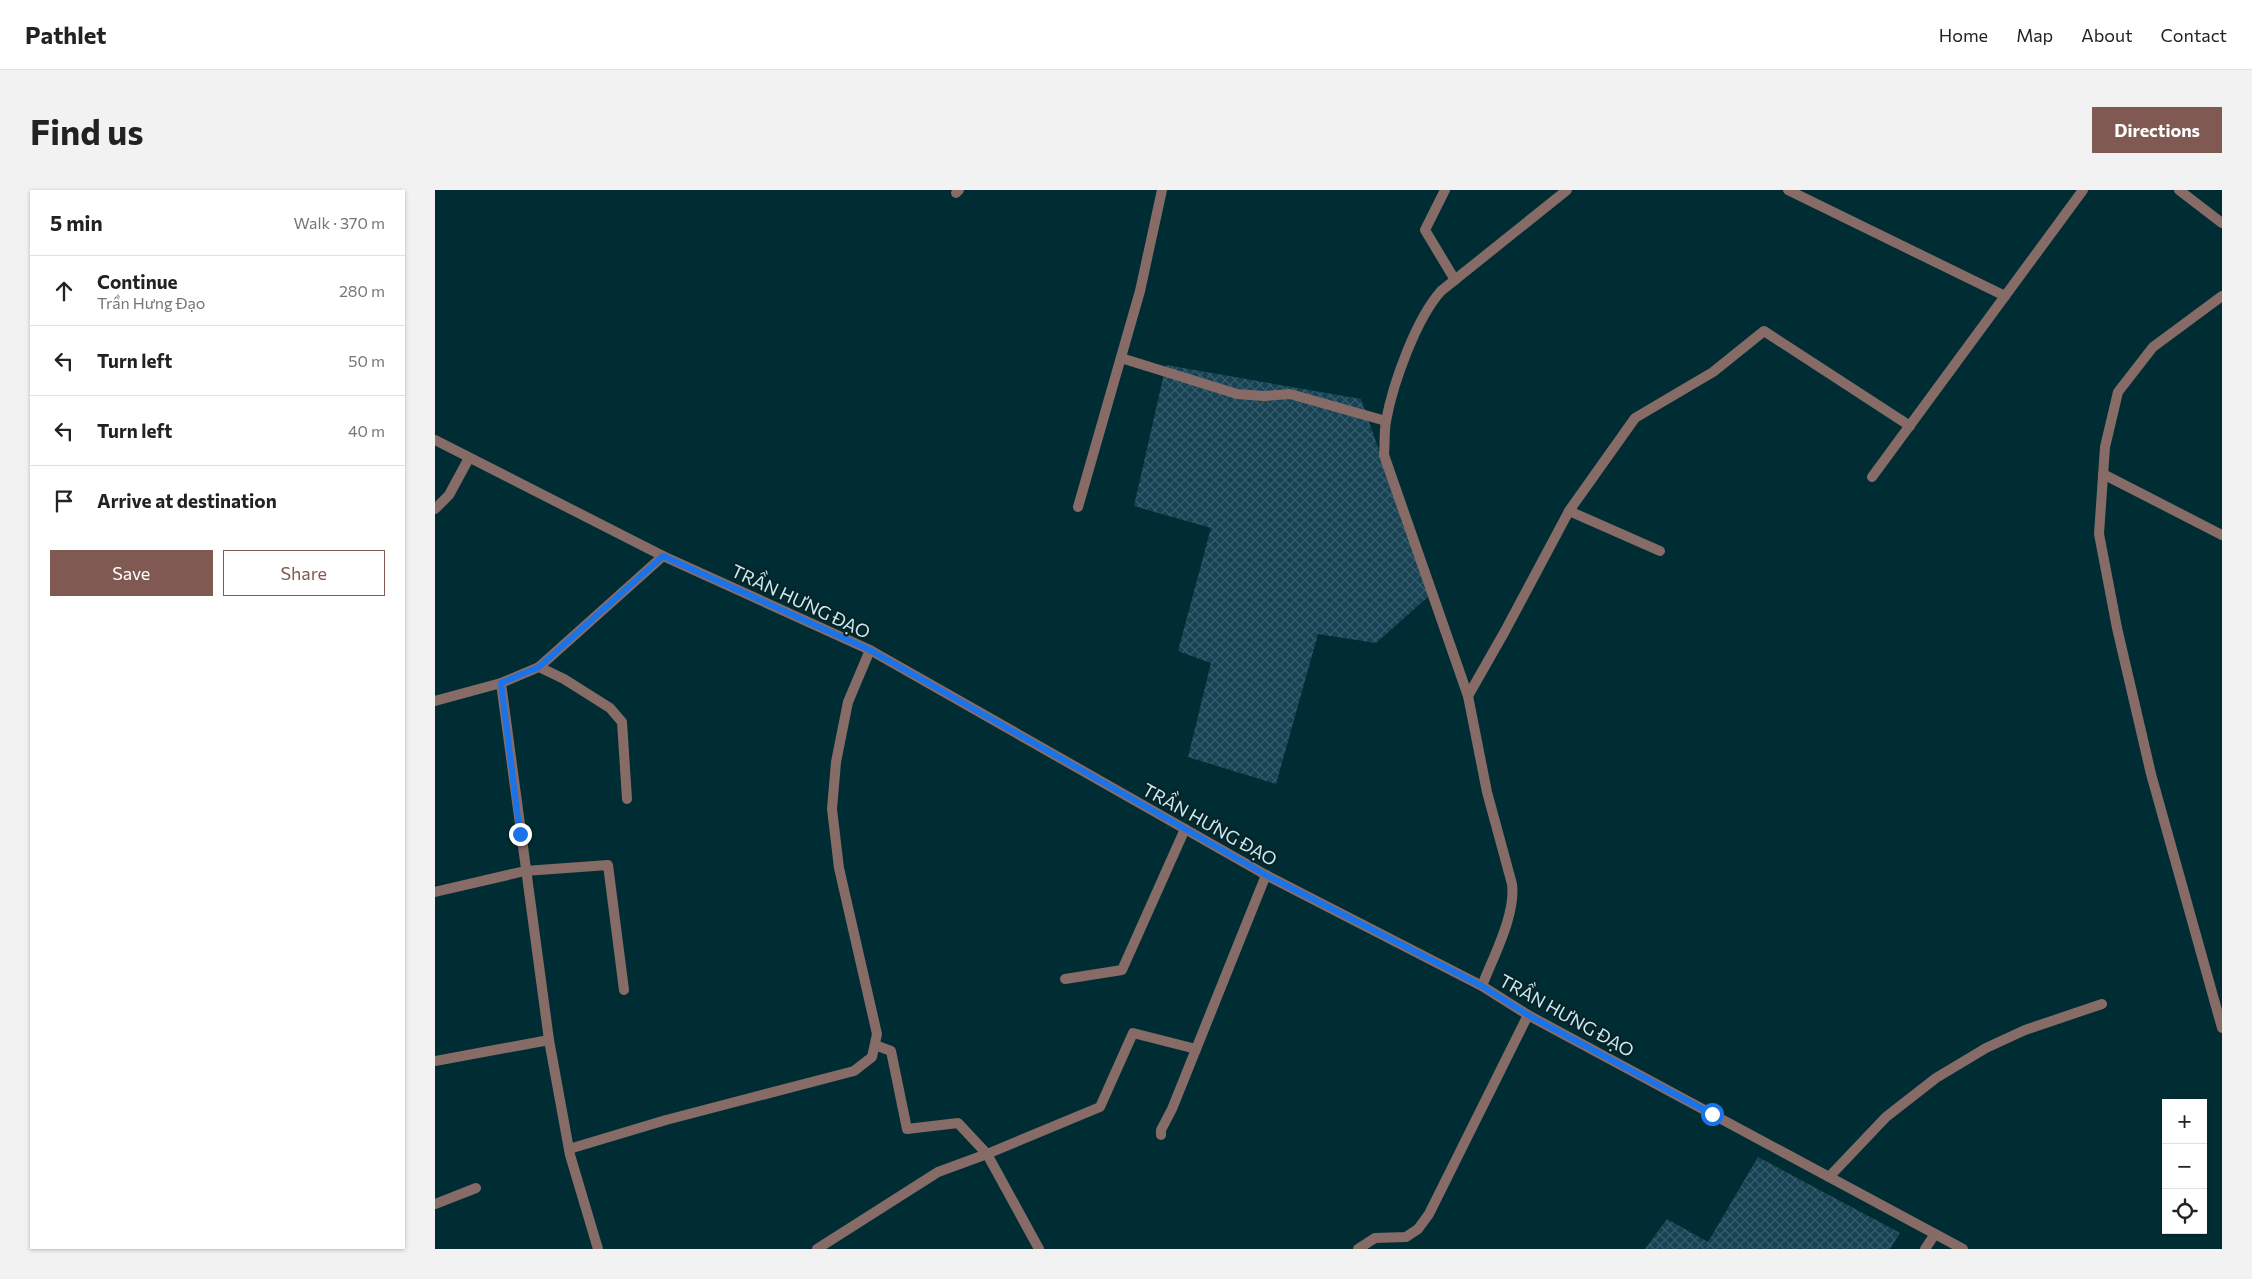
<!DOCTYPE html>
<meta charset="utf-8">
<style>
body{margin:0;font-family:Commissioner,sans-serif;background:#f2f2f2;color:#222}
.controls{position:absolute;right:15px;bottom:15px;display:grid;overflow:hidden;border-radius:0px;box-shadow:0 1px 4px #0004}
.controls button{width:45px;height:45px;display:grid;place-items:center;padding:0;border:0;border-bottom:1px solid #e0e0e0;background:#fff;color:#222;font:25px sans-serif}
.stop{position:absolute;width:15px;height:15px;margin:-11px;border:4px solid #1a73e8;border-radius:50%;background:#fff}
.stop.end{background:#1a73e8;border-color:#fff;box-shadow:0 1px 5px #0008}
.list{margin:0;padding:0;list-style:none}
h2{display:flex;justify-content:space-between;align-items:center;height:65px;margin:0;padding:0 20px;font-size:21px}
h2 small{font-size:16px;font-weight:400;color:#767676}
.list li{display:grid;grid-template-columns:32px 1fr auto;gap:15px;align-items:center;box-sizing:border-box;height:70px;padding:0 20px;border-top:1px solid #e0e0e0}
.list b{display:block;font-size:19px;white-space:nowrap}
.list p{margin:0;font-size:16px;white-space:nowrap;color:#767676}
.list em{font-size:16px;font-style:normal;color:#767676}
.actions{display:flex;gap:10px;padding:15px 20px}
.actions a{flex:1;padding:11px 0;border:1px solid #805952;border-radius:0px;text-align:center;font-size:18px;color:#805952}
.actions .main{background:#805952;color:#fff}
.icon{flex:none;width:28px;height:28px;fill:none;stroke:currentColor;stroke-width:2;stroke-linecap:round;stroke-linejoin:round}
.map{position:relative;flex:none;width:1787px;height:1059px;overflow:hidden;border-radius:0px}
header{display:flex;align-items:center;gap:30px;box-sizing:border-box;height:70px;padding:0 25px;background:#fff;border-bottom:1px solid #e0e0e0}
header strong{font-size:24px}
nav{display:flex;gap:28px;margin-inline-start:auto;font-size:18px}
.intro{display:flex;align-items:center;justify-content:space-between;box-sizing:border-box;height:120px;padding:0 30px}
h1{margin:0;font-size:35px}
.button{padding:12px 22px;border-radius:0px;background:#805952;color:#fff;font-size:18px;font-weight:700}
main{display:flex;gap:30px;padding:0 30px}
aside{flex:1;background:#fff;border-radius:0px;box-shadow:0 1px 4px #0004}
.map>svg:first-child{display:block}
</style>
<header>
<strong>Pathlet</strong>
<nav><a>Home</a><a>Map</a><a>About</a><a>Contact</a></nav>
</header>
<div class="intro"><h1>Find us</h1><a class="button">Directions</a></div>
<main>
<aside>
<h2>5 min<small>Walk · 370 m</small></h2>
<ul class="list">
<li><svg class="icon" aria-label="ahead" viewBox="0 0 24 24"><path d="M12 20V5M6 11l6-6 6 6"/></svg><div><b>Continue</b><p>Trần Hưng Đạo</p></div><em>280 m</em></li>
<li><svg class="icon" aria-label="left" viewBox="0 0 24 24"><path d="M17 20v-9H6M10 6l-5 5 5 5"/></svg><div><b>Turn left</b></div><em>50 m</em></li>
<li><svg class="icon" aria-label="left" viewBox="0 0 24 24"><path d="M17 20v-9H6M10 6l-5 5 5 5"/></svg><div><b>Turn left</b></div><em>40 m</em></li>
<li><svg class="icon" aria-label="arrive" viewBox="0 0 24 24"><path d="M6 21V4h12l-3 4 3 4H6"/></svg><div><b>Arrive at destination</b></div></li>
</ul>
<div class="actions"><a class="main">Save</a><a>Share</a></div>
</aside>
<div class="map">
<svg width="1787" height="1059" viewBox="0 0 1787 1059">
<defs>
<pattern id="building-cross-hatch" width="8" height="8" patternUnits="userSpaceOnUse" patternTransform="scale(1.25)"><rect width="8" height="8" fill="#174254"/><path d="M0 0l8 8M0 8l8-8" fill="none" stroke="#375d6d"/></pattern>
</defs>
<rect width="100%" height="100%" fill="#002d34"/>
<g fill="url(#building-cross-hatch)">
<path d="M731,175L926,209L995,405L941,453L883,444L841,594L753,567L776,473L743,461L776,338L699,316Z"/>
<path d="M1323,967L1465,1043L1455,1059H1210L1232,1029L1273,1052Z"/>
</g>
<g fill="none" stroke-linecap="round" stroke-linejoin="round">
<g stroke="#876b66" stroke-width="10">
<path d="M1010,0L990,40L1020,90"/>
<path d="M643,317L705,101L727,0"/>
<path d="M1134,321L1225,361"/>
<path d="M90,681L173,675L189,800"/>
<path d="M630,789L687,780L750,639"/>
<path d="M1047,796C1058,767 1081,725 1077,694L1052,602L1033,506L949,265C950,254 949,242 951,231C958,193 981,129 1006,101L1132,0"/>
<path d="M440,855L456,861L472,939L523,933L552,964"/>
<path d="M0,871L114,850"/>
</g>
<g stroke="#876b66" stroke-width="10">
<path d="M1353,0L1570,106"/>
<path d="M1744,0L1787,33"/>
<path d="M521,3L524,0"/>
<path d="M1787,106L1718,157L1683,202L1670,257L1664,344L1682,438L1716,584L1787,838"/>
<path d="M686,168L802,204L829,206L855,204L951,231"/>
<path d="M1668,284L1787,345"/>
<path d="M1437,287L1648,0"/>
<path d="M0,319L14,305L34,268"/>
<path d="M104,477L129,489L175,518L187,532L192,609"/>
<path d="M1033,506L1070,441L1134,321L1200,228L1278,182L1329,141L1475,236"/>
<path d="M0,511L66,493"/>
<path d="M0,702L90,681"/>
<path d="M726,945V940L737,919L831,685"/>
<path d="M134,959L231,930L419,881L437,867L442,844L404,678L397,619L401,572L413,512L435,460"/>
<path d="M1394,987L1451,927L1501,888L1551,858L1590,840L1667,814"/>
<path d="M0,1014L41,998"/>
<path d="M163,1059L135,965L114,850L66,493L104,477L228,366"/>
<path d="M382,1059L503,982L552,964"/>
<path d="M604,1059L552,964L665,917L698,843L761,859"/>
<path d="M923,1059L940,1048L971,1047L983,1039L994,1024L1093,825"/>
<path d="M1490,1059L1500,1044"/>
</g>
<path stroke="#876b66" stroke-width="10" d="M0,250L228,366L435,460L831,685L1047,796L1093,825L1528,1059"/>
</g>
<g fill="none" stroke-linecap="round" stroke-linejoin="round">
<path stroke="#1a73e8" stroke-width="6" d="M85,644L66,493L104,477L228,366L435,460L831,685L1047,796L1093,825L1277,924"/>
</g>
<g text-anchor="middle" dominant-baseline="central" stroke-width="4.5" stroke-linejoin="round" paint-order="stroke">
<g font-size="18" fill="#c6ebf3" stroke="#082226">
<text transform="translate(366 411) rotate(25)">TRẦN HƯNG ĐẠO</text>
<text transform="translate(775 634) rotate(29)">TRẦN HƯNG ĐẠO</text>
<text transform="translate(1132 825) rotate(29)">TRẦN HƯNG ĐẠO</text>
</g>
</g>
</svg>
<div class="controls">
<button>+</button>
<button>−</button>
<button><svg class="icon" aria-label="locate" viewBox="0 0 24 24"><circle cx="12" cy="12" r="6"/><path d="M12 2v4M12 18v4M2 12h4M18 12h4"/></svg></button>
</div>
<div class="stop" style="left:1277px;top:924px"></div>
<div class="stop end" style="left:85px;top:644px"></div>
</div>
</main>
